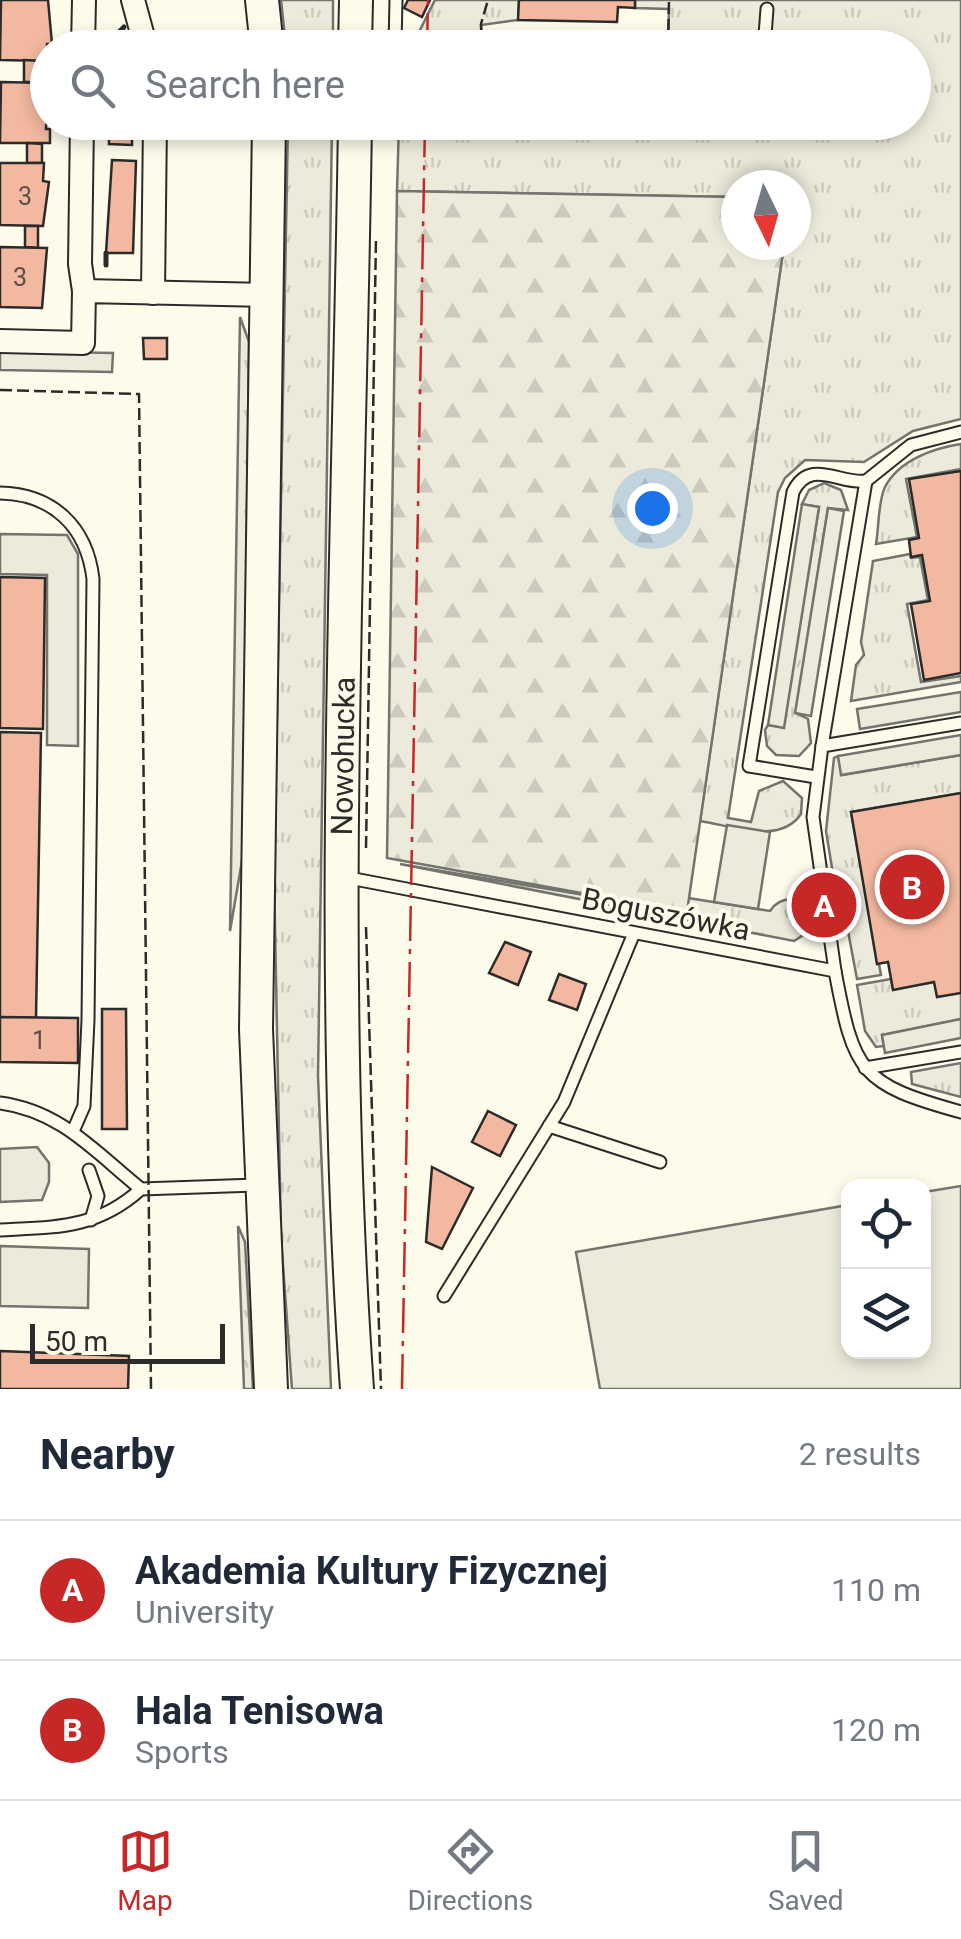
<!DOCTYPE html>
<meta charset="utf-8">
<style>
body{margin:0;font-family:Roboto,sans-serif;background:#f2f2f3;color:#1f2937}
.controls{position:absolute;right:30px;bottom:30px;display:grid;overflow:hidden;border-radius:20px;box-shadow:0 5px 15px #0003}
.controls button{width:90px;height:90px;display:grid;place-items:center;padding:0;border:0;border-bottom:2px solid #e0e1e3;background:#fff;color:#1f2937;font:50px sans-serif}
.compass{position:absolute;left:721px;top:170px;width:90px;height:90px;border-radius:50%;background:#fff;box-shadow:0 5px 15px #0003;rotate:175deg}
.scale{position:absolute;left:30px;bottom:25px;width:195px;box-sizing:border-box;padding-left:10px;border:5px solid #2b2b2b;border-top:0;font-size:28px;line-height:35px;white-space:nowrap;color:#2b2b2b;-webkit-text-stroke:8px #fdfbea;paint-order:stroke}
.you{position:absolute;left:652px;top:508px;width:35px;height:35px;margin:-25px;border:8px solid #fff;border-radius:50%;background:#1a73e8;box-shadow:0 0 0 15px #1a73e833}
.badge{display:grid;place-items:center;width:65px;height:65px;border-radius:50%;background:#c62828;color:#fff;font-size:32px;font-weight:700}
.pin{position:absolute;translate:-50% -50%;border:5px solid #fff;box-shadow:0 2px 10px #0006}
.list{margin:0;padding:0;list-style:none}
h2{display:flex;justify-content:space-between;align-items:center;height:130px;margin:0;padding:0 40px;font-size:42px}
h2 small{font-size:32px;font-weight:400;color:#747a83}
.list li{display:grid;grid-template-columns:65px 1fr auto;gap:30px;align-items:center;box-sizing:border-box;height:140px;padding:0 40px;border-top:2px solid #e0e1e3}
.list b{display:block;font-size:38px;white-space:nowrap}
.list p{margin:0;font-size:32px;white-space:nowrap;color:#747a83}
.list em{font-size:32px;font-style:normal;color:#747a83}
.icon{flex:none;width:55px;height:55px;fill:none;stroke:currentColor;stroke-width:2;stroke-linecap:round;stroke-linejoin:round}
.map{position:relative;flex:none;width:961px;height:1389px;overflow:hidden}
.search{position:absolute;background:#fff;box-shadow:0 5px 15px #0003;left:30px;right:30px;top:30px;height:110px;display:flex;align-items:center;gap:25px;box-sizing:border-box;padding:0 35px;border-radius:55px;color:#747a83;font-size:38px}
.sheet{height:410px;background:#fff}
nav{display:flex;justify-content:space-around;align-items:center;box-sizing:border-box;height:140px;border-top:2px solid #e0e1e3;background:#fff;font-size:28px;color:#747a83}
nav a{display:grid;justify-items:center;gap:5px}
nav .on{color:#c62828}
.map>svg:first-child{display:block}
</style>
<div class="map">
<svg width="961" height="1389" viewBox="0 0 961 1389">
<defs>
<pattern id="grass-tufts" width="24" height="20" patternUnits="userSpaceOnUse" patternTransform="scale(2.5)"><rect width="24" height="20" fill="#ecebdb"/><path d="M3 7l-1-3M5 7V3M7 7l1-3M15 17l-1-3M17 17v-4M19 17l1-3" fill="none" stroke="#cbcabc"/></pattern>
<pattern id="forest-firs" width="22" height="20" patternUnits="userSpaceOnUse" patternTransform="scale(2.5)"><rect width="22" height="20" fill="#ecebdb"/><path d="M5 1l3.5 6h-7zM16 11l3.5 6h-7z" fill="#cbcabc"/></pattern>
</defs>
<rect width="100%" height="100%" fill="#fdfbea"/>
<g fill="url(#grass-tufts)" stroke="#74746e" stroke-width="2.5">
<path d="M281,0H333V47H286Z"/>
<path d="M435,0H519L518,20L481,25L482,47H422L414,42Z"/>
<path d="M635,0H961V419L913,431L864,462L805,460L785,478L778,492L728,818L751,822L759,791L783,781L802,798L801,814C780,845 733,826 700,821L784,245H796V185H736V197L397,191L399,123L914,122V48L668,47L669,9L635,8Z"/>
<path d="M288,123H332L318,1076L331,1389H292L281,1238L274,874Z"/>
<path d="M240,317L249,342L243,855L230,931Z"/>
<path d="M961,444V469L906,479L917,537L876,544C879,527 878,501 885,487C899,460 934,448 961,444Z"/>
<path d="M824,483L841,490L848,510L828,508L796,713L808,719L811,743L799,756L776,755L767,746L765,730L768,725L783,727L819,507L802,504L809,490Z"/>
<path d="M910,554L911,558L920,557L928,600L907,604L921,682L961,676V682L851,701L856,665L864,655L861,642L873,561Z"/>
<path d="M961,755V793L851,812L881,975L857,979L848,931L842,929L826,831L834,758L838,756L842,775Z"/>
<path d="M400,864L686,912L688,898L770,911C779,897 793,897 808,903L815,919L808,920L805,934L794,941Z"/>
<path d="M891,979L893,989L934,982L961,993V1019L882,1035L884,1046L876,1047L865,1031L857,985Z"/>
<path d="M961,1063V1097L912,1084L911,1072Z"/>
<path d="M238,1226L245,1242L253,1389H244Z"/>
</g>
<path fill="url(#forest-firs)" stroke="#74746e" stroke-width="2.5" d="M397,191L736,197V245H784L687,912L387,858Z"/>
<path fill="#ecebdb" stroke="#74746e" stroke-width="2.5" d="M961,1186V1389H600L576,1252L848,1205V1352H924V1192Z"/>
<g fill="#eceadb" stroke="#74746e" stroke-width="2.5">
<path d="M0,351L113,353L112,372L0,370Z"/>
<path d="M802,504L819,507L784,728L768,725Z"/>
<path d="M828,508L844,511L811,716L795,713Z"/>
<path d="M0,534L67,535L78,554V746L47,745V575L0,574Z"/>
<path d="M961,692V712L860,729L857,709Z"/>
<path d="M961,735V755L841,775L838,756Z"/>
<path d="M727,825L770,832L758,909L714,902Z"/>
<path d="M961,1019V1038L885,1053L882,1035Z"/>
<path d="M37,1147L49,1163V1182L42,1200L0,1202V1149Z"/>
<path d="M0,1246L89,1249L88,1308L0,1306Z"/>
</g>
<g fill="#f2b8a0" stroke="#2b2b2b" stroke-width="2.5">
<path d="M1,0H48L52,44H47V61L0,60Z"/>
<path d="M408,0H430L422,17L404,8Z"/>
<path d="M519,0H635V8L618,7L617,22L518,20Z"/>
<path d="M24,60L41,61L40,82H24Z"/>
<path d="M1,82L48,83L46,129H50V143H0Z"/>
<path d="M109,122H132V145L109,144Z"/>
<path d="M27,143L42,144V163H27Z"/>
<path d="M112,160L136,161L133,253H106Z"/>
<path d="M0,163H44L43,181L49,182L43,226L0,225Z"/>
<path d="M25,226H38V248L25,247Z"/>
<path d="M0,247L47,248L42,308L0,307Z"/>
<path d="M143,338H167V359H144Z"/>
<path d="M961,471V673L924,680L911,604L930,601L922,555L911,557L909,540L919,538L909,479Z"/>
<path d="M0,577L45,578L43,729L0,728Z"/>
<path d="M0,732L41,733L36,1018L0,1017Z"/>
<path d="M961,793V993L937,997L934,982L893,990L888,962L877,964L851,812Z"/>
<path d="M505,942L531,952L518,985L489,973Z"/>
<path d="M559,974L586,984L577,1010L549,1000Z"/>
<path d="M102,1009H126L127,1129H102Z"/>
<path d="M0,1017L78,1018V1063L0,1062Z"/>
<path d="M488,1111L516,1125L500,1156L472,1142Z"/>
<path d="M432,1167L473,1188L442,1249L426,1242Z"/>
<path d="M0,1351L129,1356L128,1389H0Z"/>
</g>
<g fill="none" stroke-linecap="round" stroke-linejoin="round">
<defs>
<g id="service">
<path d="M359,43L398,48"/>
<path d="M395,45L396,0"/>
<path d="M764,48L767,9"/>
<path d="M0,493C53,494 87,527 93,579L88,1020L84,1106L74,1129"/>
<path d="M822,746L866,481"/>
<path d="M816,777L749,766L793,492C810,457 840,485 866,481L911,445L961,432"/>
<path d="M344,877L835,971C854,1073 860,1084 961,1112"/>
<path d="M835,971L813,817L822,746L961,723"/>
<path d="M865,1068L961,1052"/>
<path d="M0,1103C61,1111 95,1152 141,1189"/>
<path d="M549,1126L660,1162"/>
<path d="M89,1170L98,1196L91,1220"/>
<path d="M0,1230C56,1227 97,1229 141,1189L259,1185"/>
<path d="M444,1296L564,1102L634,933"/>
</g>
<g id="minor">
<path d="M133,0L146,48"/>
<path d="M83,48L84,0"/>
<path d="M82,122L80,264L84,291"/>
<path d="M153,293L155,122"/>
<path d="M0,341L83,343L84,291L267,295"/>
</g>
<g id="secondary">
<path d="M262,0L267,48"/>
<path d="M355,48L356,0"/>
<path d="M269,122L256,1029L271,1389"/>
<path d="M355,122C349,545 327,968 357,1389"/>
</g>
</defs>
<use href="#service" stroke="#2b2b2b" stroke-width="15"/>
<use href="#minor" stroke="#2b2b2b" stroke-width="26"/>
<use href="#secondary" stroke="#2b2b2b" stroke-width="36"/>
<use href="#service" stroke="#fdfbea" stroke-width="11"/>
<use href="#minor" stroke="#fdfbea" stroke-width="22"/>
<use href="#secondary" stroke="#fdfbea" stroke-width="32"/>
<g stroke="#2b2b2b" stroke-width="2.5" stroke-dasharray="12 5" stroke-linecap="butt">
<path d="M482,48L481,24L488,0"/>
<path d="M668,48L669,0"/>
<path d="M0,390L139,394L151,1389"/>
<path d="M366,848L376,237"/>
<path d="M366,927L381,1389"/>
</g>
<g stroke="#2b2b2b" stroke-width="5">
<path d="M112,48V39L124,27"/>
<path d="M106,253V265"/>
</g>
<g stroke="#c62828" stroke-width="2.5" stroke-dasharray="35 8 5 8" stroke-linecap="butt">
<path d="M427,48L428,0"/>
<path d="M402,1389L425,122"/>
</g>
</g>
<g text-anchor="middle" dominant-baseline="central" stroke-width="8" stroke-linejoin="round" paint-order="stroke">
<g font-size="25" fill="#5d4e48">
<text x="25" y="196">3</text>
<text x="20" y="277">3</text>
<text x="39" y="1040">1</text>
</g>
<g font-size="30" fill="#2b2b2b" stroke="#fdfbea">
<text transform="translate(343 756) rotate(-89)">Nowohucka</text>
<text transform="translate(666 914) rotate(11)">Boguszówka</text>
</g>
</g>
</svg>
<div class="controls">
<button><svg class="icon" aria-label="locate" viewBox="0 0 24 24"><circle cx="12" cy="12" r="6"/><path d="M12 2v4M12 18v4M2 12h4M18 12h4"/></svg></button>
<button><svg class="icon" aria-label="layers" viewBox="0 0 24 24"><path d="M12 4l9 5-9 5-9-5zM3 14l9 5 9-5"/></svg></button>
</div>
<svg class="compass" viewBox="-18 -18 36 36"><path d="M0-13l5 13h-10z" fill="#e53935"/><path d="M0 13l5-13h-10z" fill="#747a83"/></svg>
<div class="scale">50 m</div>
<div class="you"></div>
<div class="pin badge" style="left:824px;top:905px">A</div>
<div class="pin badge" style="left:912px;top:887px">B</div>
<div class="search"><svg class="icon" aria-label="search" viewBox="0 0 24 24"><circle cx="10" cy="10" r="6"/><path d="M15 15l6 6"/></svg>Search here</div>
</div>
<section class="sheet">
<h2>Nearby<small>2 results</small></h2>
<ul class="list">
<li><span class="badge">A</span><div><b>Akademia Kultury Fizycznej</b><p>University</p></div><em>110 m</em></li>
<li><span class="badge">B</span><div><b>Hala Tenisowa</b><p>Sports</p></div><em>120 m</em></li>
</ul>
</section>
<nav>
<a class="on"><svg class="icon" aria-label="map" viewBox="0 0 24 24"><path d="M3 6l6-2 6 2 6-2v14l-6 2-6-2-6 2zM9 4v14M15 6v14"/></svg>Map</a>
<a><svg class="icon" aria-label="directions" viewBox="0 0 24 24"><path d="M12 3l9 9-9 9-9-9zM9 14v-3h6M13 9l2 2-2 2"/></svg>Directions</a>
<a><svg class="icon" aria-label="saved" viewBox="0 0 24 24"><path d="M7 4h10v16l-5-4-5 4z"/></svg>Saved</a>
</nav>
